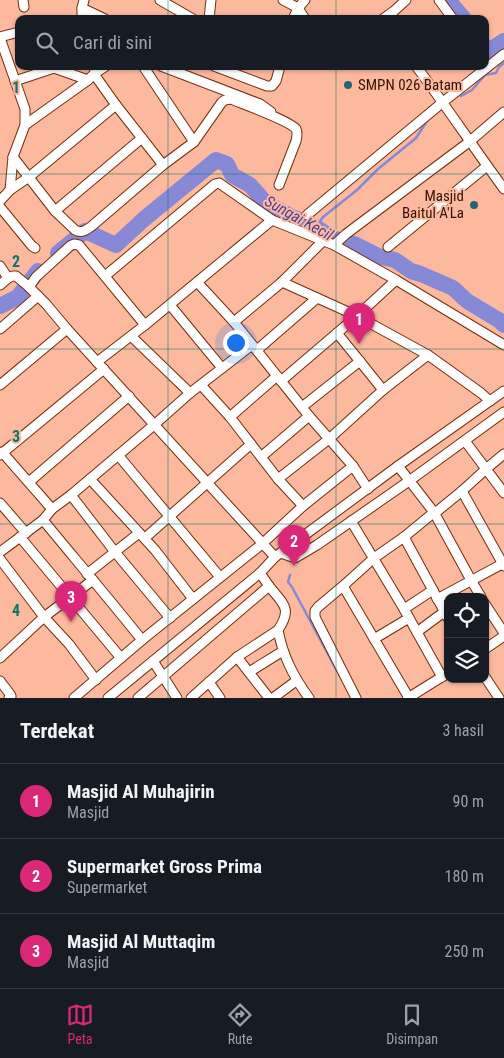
<!DOCTYPE html>
<html lang="id">
<style>
body{margin:0;font-family:"Roboto Condensed",sans-serif;background:#242831;color:#f1f3f6}
.controls{position:absolute;right:15px;bottom:15px;display:grid;overflow:hidden;border-radius:10px;box-shadow:0 1px 4px #0004}
.controls button{width:45px;height:45px;display:grid;place-items:center;padding:0;border:0;border-bottom:1px solid #363941;background:#171b24;color:#f1f3f6;font:25px sans-serif}
.you{position:absolute;left:235px;top:342px;width:18px;height:18px;margin:-12px;border:4px solid #fff;border-radius:50%;background:#1a73e8;box-shadow:0 0 0 8px #1a73e833}
.badge{display:grid;place-items:center;width:32px;height:32px;border-radius:50%;background:#db2777;color:#fff;font-size:16px;font-weight:700}
.pin{position:absolute;translate:-50% -41px;filter:drop-shadow(0 1px 2px #0008)}
.pin::after{content:'';position:absolute;top:26px;width:18px;height:15px;background:inherit;clip-path:polygon(0 0,100% 0,50% 100%)}
.list{margin:0;padding:0;list-style:none}
h2{display:flex;justify-content:space-between;align-items:center;height:65px;margin:0;padding:0 20px;font-size:21px}
h2 small{font-size:16px;font-weight:400;color:#9ea1a6}
.list li{display:grid;grid-template-columns:32px 1fr auto;gap:15px;align-items:center;box-sizing:border-box;height:75px;padding:0 20px;border-top:1px solid #363941}
.list b{display:block;font-size:19px;white-space:nowrap}
.list p{margin:0;font-size:16px;white-space:nowrap;color:#9ea1a6}
.list em{font-size:16px;font-style:normal;color:#9ea1a6}
.icon{flex:none;width:28px;height:28px;fill:none;stroke:currentColor;stroke-width:2;stroke-linecap:round;stroke-linejoin:round}
.map{position:relative;flex:none;width:504px;height:698px;overflow:hidden}
.search{position:absolute;background:#171b24;box-shadow:0 1px 4px #0004;left:15px;right:15px;top:15px;height:55px;display:flex;align-items:center;gap:12px;box-sizing:border-box;padding:0 18px;border-radius:10px;color:#9ea1a6;font-size:19px}
.sheet{height:290px;background:#171b24}
nav{display:flex;justify-content:space-around;align-items:center;box-sizing:border-box;height:70px;border-top:1px solid #363941;background:#171b24;font-size:14px;color:#9ea1a6}
nav a{display:grid;justify-items:center;gap:2px}
nav .on{color:#db2777}
.map>svg:first-child{display:block}
</style>
<div class="map">
<svg width="504" height="698" viewBox="0 0 504 698">
<rect width="100%" height="100%" fill="#fcb99e"/>
<g fill="none" stroke-linecap="round" stroke-linejoin="round">
<g stroke="#8788d6" stroke-width="2.5">
<path d="M461,96L472,90L485,75L496,73L499,67L504,63"/>
<path d="M316,227L323,217L357,190L378,169L416,138L429,118"/>
<path d="M290,575L288,582L292,587L337,671"/>
</g>
<g stroke="#8788d6" stroke-width="16">
<path d="M448,0L464,19"/>
<path d="M485,46L489,51L504,41"/>
<path d="M58,253L85,231L116,245L144,219L216,160L227,164L232,175L250,185L266,203L290,216L316,227L332,238L354,244L378,256L395,260L411,271L421,274L453,288L467,301L500,321L504,325"/>
<path d="M0,306L18,297L38,271"/>
</g>
<defs>
<g id="minor">
<path d="M23,0L24,7"/>
<path d="M160,0L193,19"/>
<path d="M283,0L298,8L305,0"/>
<path d="M439,0L453,19"/>
<path d="M82,8L105,19"/>
<path d="M82,19V8L84,0"/>
<path d="M209,19L211,0"/>
<path d="M293,19L298,8L305,19"/>
<path d="M383,19L394,11L406,0"/>
<path d="M0,37L19,32"/>
<path d="M0,38L25,109V125L13,157L10,190"/>
<path d="M106,66L94,74L116,105L163,165"/>
<path d="M143,66L194,142"/>
<path d="M161,66L260,104L271,112"/>
<path d="M214,66L267,86H272L276,81L280,66"/>
<path d="M416,66C446,106 474,148 504,189"/>
<path d="M15,81L54,68L88,80"/>
<path d="M25,125L88,80L94,74L96,69"/>
<path d="M13,157L55,211L75,230C82,234 88,229 93,225L163,165L194,142L222,102L225,100L231,99C243,104 290,121 296,129C298,133 297,136 296,141L279,185"/>
<path d="M0,201L10,190L29,177L116,105"/>
<path d="M0,207L32,246L35,248"/>
<path d="M55,211L142,138"/>
<path d="M307,215L443,102L504,54"/>
<path d="M334,245L346,234L469,142L504,112"/>
<path d="M388,247L487,166"/>
<path d="M0,266L8,278L13,276H16L28,286L46,304L67,329L275,557"/>
<path d="M105,276L215,184L219,183L272,220L334,245L396,280L504,345"/>
<path d="M197,282L234,322L309,416L353,466L368,489"/>
<path d="M282,282L357,316L428,355L481,393L490,401"/>
<path d="M0,285L8,278"/>
<path d="M29,287L36,277L70,246L74,244L79,245L145,325"/>
<path d="M170,305L222,368"/>
<path d="M234,322L282,282L323,241"/>
<path d="M0,329L38,296"/>
<path d="M337,333L383,390"/>
<path d="M131,336L190,393"/>
<path d="M257,350L317,298"/>
<path d="M97,362L145,325L272,220"/>
<path d="M281,381L357,316L396,280"/>
<path d="M0,385L67,329"/>
<path d="M201,385L230,417L278,479L303,506"/>
<path d="M302,407L360,361"/>
<path d="M230,417L277,376"/>
<path d="M465,441L504,493"/>
<path d="M2,452L52,509"/>
<path d="M0,455L104,369"/>
<path d="M118,455L220,577"/>
<path d="M261,457L309,416"/>
<path d="M90,479L155,550L193,599"/>
<path d="M278,479L329,439L383,390L428,355"/>
<path d="M29,482L129,396"/>
<path d="M462,491L504,566"/>
<path d="M71,495L115,552L170,618"/>
<path d="M0,503L26,533"/>
<path d="M43,520C76,560 110,600 142,640"/>
<path d="M351,521L404,609L442,677"/>
<path d="M20,537L121,658"/>
<path d="M404,537L448,618"/>
<path d="M145,538L251,444"/>
<path d="M0,552L43,520L52,509L71,495L154,425L190,393L252,345"/>
<path d="M281,553L295,558L317,545L409,481L504,412"/>
<path d="M0,559L44,617L69,644L96,680"/>
<path d="M87,574L139,533"/>
<path d="M269,586C283,604 293,608 278,630C283,656 293,676 309,698"/>
<path d="M343,586L409,698"/>
<path d="M481,597L471,580L436,516L435,513L462,491L486,469L504,454"/>
<path d="M437,599L504,563"/>
<path d="M485,604L504,633"/>
<path d="M404,609L433,590"/>
<path d="M417,632L444,612"/>
<path d="M374,639L409,618"/>
<path d="M485,649L504,636"/>
<path d="M237,657L269,698"/>
<path d="M0,658L44,617L93,580"/>
<path d="M153,661L177,698"/>
<path d="M249,672L283,651"/>
<path d="M485,677L499,698"/>
<path d="M0,681L10,694L11,696L9,698"/>
<path d="M209,682L220,698"/>
<path d="M74,698L142,640L262,544L303,506L353,466"/>
<path d="M108,698L260,573L275,557L398,466L504,391"/>
<path d="M138,698L269,586L260,573"/>
<path d="M191,698L237,657L278,630"/>
<path d="M273,698L296,681"/>
<path d="M356,698L315,617V611L318,607L343,586L374,558L404,537L432,514L433,511L398,466"/>
<path d="M408,698L448,673"/>
</g>
</defs>
<use href="#minor" stroke="#742d0a" stroke-width="11"/>
<use href="#minor" stroke="#fff" stroke-width="9"/>
</g>
<path fill="none" stroke="#0f766e" stroke-width="1" stroke-opacity="0.55" d="M168,0V19M336,0V19M168,66V698M336,66V698M0,174H504M0,349H504M0,524H504"/>
<g fill="#246479" stroke="#fcb99e" stroke-width="2">
<circle cx="348" cy="85" r="5"/>
<circle cx="474" cy="205" r="5"/>
</g>
<g text-anchor="middle" dominant-baseline="central" stroke-width="4" stroke-linejoin="round" paint-order="stroke">
<g font-size="15" fill="#321306" stroke="#fcb99e" text-anchor="start">
<text x="358" y="85">SMPN 026 Batam</text>
<text x="464" y="196" text-anchor="end">Masjid<tspan x="464" dy="17">Baitul A'La</tspan></text>
</g>
<g font-size="16" font-style="italic" fill="#48409c" stroke="#fcb99e">
<text transform="translate(299 218) rotate(29)">Sungai Kecil</text>
</g>
</g>
<g font-size="16" text-anchor="middle" font-weight="bold" fill="#0f766e" stroke="#fcb99e" stroke-width="4" stroke-linejoin="round" paint-order="stroke">
<text x="16" y="93">1</text>
<text x="16" y="267">2</text>
<text x="16" y="442">3</text>
<text x="16" y="616">4</text>
</g>
</svg>
<div class="controls">
<button><svg class="icon" aria-label="locate" viewBox="0 0 24 24"><circle cx="12" cy="12" r="6"/><path d="M12 2v4M12 18v4M2 12h4M18 12h4"/></svg></button>
<button><svg class="icon" aria-label="layers" viewBox="0 0 24 24"><path d="M12 4l9 5-9 5-9-5zM3 14l9 5 9-5"/></svg></button>
</div>
<div class="you"></div>
<div class="pin badge" style="left:359px;top:344px">1</div>
<div class="pin badge" style="left:294px;top:566px">2</div>
<div class="pin badge" style="left:71px;top:622px">3</div>
<div class="search"><svg class="icon" aria-label="search" viewBox="0 0 24 24"><circle cx="10" cy="10" r="6"/><path d="M15 15l6 6"/></svg>Cari di sini</div>
</div>
<section class="sheet">
<h2>Terdekat<small>3 hasil</small></h2>
<ul class="list">
<li><span class="badge">1</span><div><b>Masjid Al Muhajirin</b><p>Masjid</p></div><em>90 m</em></li>
<li><span class="badge">2</span><div><b>Supermarket Gross Prima</b><p>Supermarket</p></div><em>180 m</em></li>
<li><span class="badge">3</span><div><b>Masjid Al Muttaqim</b><p>Masjid</p></div><em>250 m</em></li>
</ul>
</section>
<nav>
<a class="on"><svg class="icon" aria-label="map" viewBox="0 0 24 24"><path d="M3 6l6-2 6 2 6-2v14l-6 2-6-2-6 2zM9 4v14M15 6v14"/></svg>Peta</a>
<a><svg class="icon" aria-label="directions" viewBox="0 0 24 24"><path d="M12 3l9 9-9 9-9-9zM9 14v-3h6M13 9l2 2-2 2"/></svg>Rute</a>
<a><svg class="icon" aria-label="saved" viewBox="0 0 24 24"><path d="M7 4h10v16l-5-4-5 4z"/></svg>Disimpan</a>
</nav>
